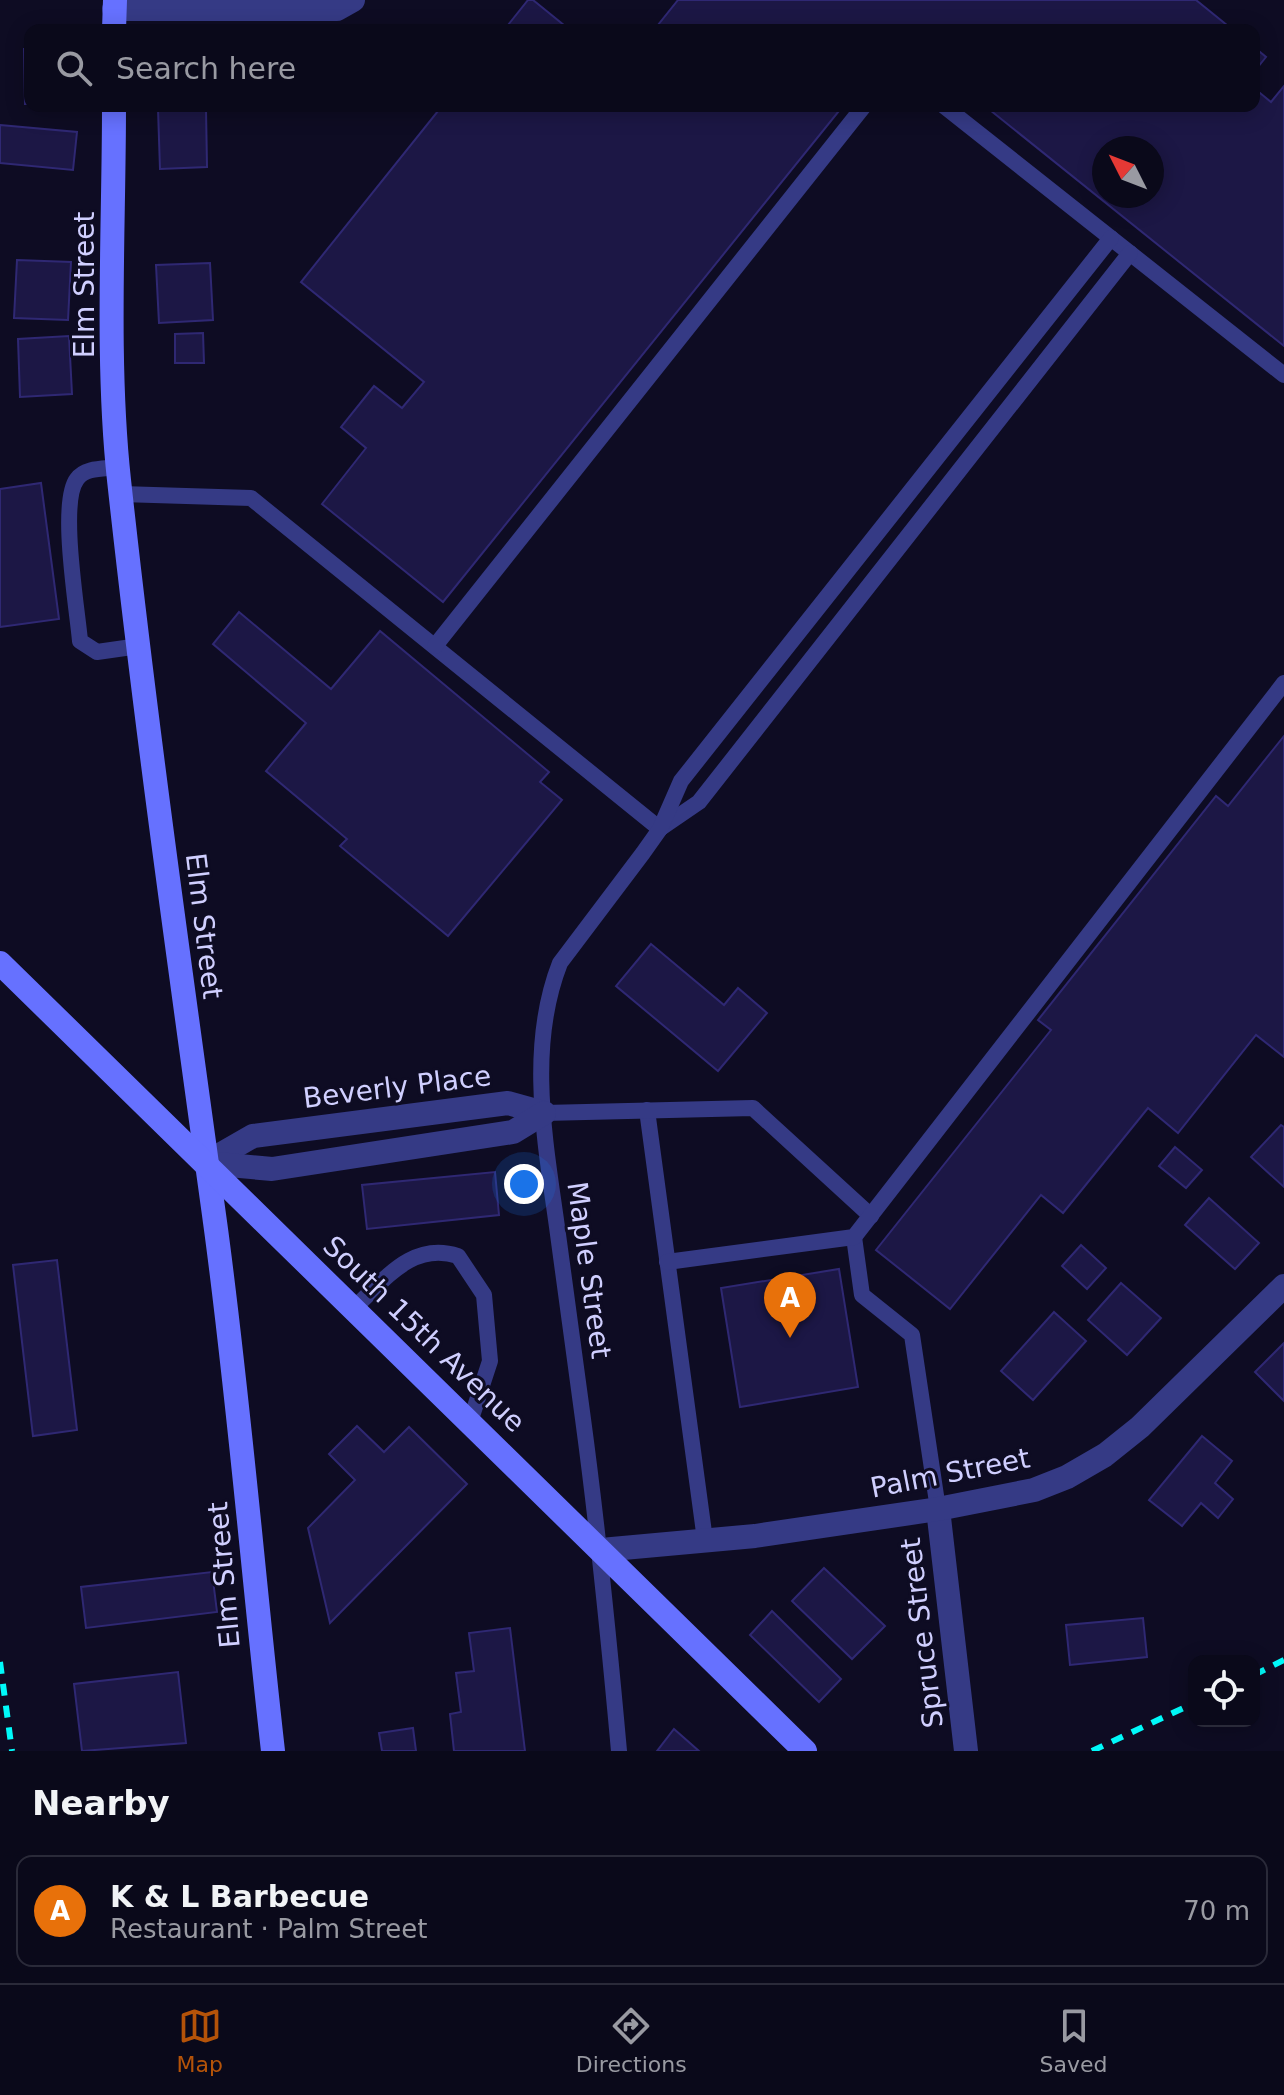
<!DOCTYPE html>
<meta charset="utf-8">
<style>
body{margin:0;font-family:"DejaVu Sans",sans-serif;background:#131223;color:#f1f3f6}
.controls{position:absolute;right:24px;bottom:24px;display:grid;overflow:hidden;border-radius:16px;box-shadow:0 4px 20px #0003}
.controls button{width:72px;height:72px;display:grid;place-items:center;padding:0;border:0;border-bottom:2px solid #2a2a39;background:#0a091a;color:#f1f3f6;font:40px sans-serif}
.compass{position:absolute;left:1092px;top:136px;width:72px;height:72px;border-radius:50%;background:#0a091a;box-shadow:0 4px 20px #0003;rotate:312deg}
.you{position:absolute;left:524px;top:1184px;width:28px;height:28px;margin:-20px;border:6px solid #fff;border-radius:50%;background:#1a73e8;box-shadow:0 0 0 12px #1a73e833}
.badge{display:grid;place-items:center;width:52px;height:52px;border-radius:50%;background:#b45309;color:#fff;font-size:26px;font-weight:700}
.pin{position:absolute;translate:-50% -66px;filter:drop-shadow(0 2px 4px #0008)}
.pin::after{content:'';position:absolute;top:42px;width:28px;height:24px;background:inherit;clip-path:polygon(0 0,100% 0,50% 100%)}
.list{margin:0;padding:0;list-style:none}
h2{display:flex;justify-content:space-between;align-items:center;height:104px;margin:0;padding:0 32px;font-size:34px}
h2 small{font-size:26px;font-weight:400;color:#999aa2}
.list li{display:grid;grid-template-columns:52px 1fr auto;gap:24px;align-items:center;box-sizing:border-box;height:112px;margin:0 16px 16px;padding:0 16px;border:2px solid #2a2a39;border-radius:16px}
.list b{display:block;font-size:30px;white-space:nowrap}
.list p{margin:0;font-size:26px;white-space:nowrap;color:#999aa2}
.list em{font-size:26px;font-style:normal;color:#999aa2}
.icon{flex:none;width:44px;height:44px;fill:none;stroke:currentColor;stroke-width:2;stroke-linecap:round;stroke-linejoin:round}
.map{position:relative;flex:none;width:1284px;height:1751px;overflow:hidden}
.search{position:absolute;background:#0a091a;box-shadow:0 4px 20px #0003;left:24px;right:24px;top:24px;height:88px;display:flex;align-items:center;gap:20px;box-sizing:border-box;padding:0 28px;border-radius:16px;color:#999aa2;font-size:30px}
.sheet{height:232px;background:#0a091a}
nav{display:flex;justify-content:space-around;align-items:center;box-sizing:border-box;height:112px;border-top:2px solid #2a2a39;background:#0a091a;font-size:22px;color:#999aa2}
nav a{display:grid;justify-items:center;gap:4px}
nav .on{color:#b45309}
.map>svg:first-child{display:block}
</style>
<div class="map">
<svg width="1284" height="1751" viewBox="0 0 1284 1751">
<rect width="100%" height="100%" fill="#0e0c23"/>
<g fill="#1c1745" stroke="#2f2873" stroke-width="2" fill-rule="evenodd">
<path d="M528,0H533L570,30H504Z"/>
<path d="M678,0H1196L1233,30H654Z"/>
<path d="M1254,47L1266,57L1254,72Z"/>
<path d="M24,49H30V104H25Z"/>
<path d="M1284,86V346L985,106H1254V88L1271,102ZM1104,148H1152V196H1104Z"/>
<path d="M442,106H843L443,602L322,504L366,448L341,427L374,386L402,408L424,382L301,282Z"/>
<path d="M158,109H206L207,167L160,169Z"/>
<path d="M0,125L77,132L73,170L0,163Z"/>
<path d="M17,260L71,262L68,320L14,318Z"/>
<path d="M210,263L213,320L159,323L156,265Z"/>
<path d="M203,333L204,363H175V334Z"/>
<path d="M69,336L72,394L20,397L18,339Z"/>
<path d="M41,483L59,619L0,627V489Z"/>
<path d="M239,612L331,689L380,631L549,772L540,782L562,800L448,936L340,846L347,839L266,771L306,723L213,644Z"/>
<path d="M1284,736V1057L1256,1035L1178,1133L1148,1108L1063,1213L1041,1195L950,1309L876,1250L1051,1030L1038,1020L1216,796L1228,806Z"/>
<path d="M651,944L724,1005L738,988L767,1013L718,1071L616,986Z"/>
<path d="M1281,1125L1284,1127V1187L1251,1157Z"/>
<path d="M1175,1147L1202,1170L1186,1188L1159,1166Z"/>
<path d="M495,1172L499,1215L367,1229L362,1185Z"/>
<path d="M1209,1198L1259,1243L1235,1269L1185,1225Z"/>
<path d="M1081,1245L1106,1268L1087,1289L1062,1266Z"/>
<path d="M57,1260L77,1430L33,1436L13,1265Z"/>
<path d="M839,1269L858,1387L740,1407L721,1288Z"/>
<path d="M1121,1283L1161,1318L1127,1355L1088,1320Z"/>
<path d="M1054,1312L1086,1341L1033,1400L1001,1371Z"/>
<path d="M1284,1343V1401L1255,1372Z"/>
<path d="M357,1426L384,1452L409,1427L467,1484L330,1623L308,1528L355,1480L329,1454Z"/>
<path d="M1202,1436L1232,1461L1215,1483L1233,1499L1218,1518L1201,1503L1182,1526L1149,1500Z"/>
<path d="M824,1568L885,1626L852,1659L792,1601Z"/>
<path d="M212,1572L217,1612L86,1628L81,1587Z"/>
<path d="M772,1611L841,1679L819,1702L750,1635Z"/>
<path d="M1143,1618L1147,1657L1070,1665L1066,1625Z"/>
<path d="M510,1628L525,1751H454L450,1714L461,1712L456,1673L474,1671L469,1633Z"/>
<path d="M178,1672L186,1743L82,1751L74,1684Z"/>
<path d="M413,1728L416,1751H382L379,1733Z"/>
<path d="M674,1729L699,1751H657Z"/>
</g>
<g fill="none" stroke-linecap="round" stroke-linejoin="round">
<g stroke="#353a85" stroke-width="16">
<path d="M944,106L1284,375"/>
<path d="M118,467C105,469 85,467 77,479C59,502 77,607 80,641L97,652L139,646"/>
<path d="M121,494L251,498L660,829"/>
<path d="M435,646L864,106"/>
<path d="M661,828L699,802L1130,253"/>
<path d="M647,1110L705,1540"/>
<path d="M544,1113L753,1108L871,1216"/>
<path d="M854,1237L862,1295L912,1335L938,1509"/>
<path d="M667,1262L854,1237L1284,683"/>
<path d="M354,1308C385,1280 412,1241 458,1256L484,1295L490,1361L470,1422"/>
<path d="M619,1751C609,1640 598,1530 583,1419C574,1355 566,1291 557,1227C545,1140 527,1047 560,963L643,853L660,829L681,781L1111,238"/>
</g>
<g stroke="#353a85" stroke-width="24">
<path d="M114,9H337L353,0"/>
<path d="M206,1163L253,1136L508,1103L544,1113"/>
<path d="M206,1163L272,1169L513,1132L544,1113"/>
<path d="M938,1509L966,1751"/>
<path d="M601,1550L755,1536L938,1509L1034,1490L1067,1477L1105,1455L1140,1427L1284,1286"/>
</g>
<g stroke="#6671ff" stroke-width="24">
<path d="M114,30L115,0"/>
<path d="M114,106C114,228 106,360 119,480C146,728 181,975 215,1222C239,1398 253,1575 273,1751"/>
<path d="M0,963L805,1751"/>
</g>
<g stroke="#00fafa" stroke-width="6" stroke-dasharray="12 10" stroke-linecap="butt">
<path d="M0,1662L12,1751"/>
<path d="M1254,1675L1284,1660"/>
<path d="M1092,1751L1194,1703"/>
</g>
</g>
<g text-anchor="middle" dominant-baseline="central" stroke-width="6" stroke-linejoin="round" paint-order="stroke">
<g font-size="28" fill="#d0cfff" stroke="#0e0c23">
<text transform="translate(84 285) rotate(-90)">Elm Street</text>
<text transform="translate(204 926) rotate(83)">Elm Street</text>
<text transform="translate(397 1087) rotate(-7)">Beverly Place</text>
<text transform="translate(589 1270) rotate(82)">Maple Street</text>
<text transform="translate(424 1334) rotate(44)">South 15th Avenue</text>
<text transform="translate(950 1473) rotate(-11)">Palm Street</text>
<text transform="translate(224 1575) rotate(-95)">Elm Street</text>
<text transform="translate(922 1633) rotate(-97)">Spruce Street</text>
</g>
</g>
</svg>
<div class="controls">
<button><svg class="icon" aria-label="locate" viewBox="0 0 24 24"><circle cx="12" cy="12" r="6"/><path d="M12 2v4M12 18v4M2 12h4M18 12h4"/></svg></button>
</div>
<svg class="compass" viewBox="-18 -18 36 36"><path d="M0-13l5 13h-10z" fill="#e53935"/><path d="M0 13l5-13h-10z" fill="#999aa2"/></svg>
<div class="you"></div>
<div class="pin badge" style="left:790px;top:1338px;background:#e8710a">A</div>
<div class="search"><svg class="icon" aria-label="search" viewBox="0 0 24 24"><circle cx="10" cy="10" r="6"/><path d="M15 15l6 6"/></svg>Search here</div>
</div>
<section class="sheet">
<h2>Nearby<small></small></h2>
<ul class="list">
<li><span class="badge" style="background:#e8710a">A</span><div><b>K &amp; L Barbecue</b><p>Restaurant · Palm Street</p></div><em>70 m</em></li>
</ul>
</section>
<nav>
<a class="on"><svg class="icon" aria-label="map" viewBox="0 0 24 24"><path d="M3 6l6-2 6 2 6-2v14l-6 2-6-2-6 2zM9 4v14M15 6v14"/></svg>Map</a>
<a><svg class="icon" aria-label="directions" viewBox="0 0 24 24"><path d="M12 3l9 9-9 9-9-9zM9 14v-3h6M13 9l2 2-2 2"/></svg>Directions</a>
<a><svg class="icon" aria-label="saved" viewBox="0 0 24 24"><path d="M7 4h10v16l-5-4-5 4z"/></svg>Saved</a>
</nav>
